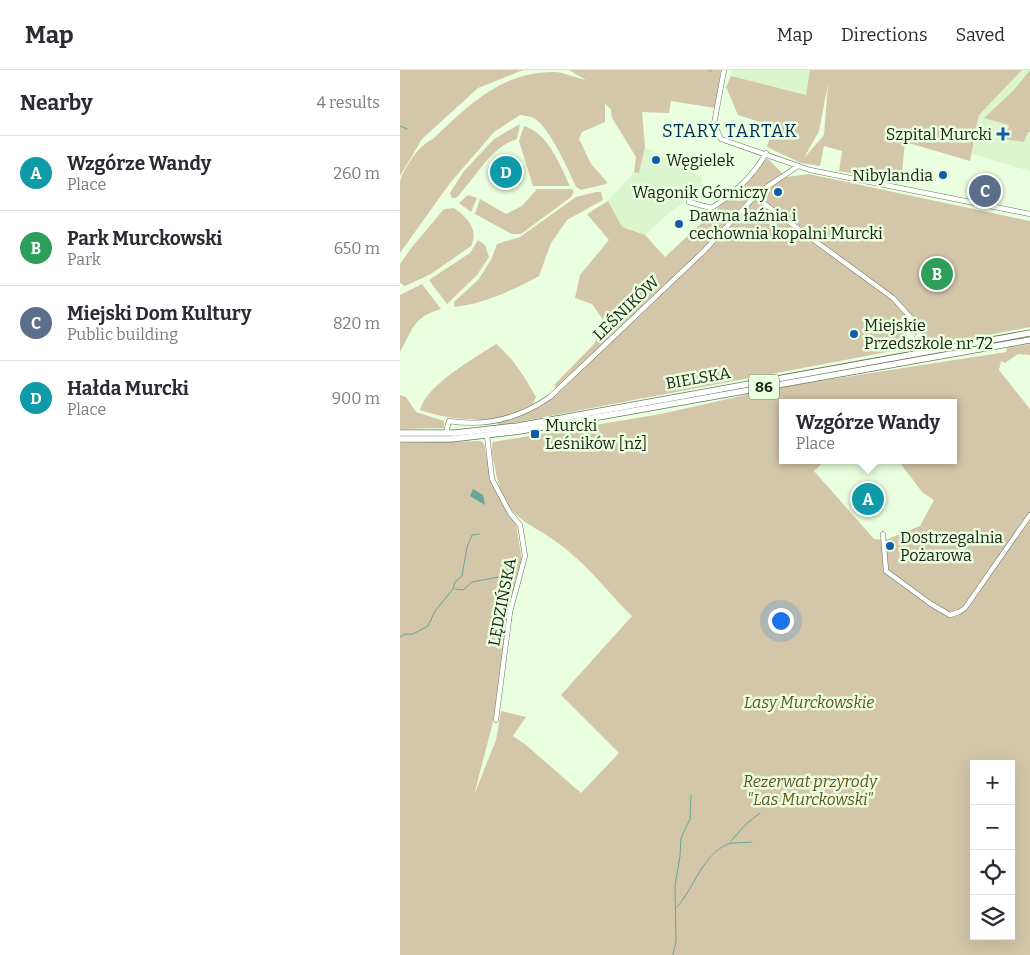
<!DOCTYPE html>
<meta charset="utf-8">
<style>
body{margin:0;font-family:Bitter,serif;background:#f2f2f3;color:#2b2b33}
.controls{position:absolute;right:15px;bottom:15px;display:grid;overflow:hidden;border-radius:0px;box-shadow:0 5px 20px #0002}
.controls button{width:45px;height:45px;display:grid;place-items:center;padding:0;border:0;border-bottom:1px solid #e1e1e2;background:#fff;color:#2b2b33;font:25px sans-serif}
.you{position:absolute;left:380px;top:550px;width:18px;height:18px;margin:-12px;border:4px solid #fff;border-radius:50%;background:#1a73e8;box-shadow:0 0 0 8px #1a73e833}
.badge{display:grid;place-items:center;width:32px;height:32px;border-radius:50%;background:#135baa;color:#fff;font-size:16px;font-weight:700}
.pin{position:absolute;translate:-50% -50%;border:2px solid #fff;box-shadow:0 1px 5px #0006}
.popup{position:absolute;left:379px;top:329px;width:178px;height:65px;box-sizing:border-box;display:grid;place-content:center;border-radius:0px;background:#fff;filter:drop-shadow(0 1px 4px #0005);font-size:16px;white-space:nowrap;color:#7c7c81}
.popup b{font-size:19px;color:#2b2b33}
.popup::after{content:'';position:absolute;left:50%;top:100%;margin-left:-10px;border:10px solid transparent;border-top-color:#fff}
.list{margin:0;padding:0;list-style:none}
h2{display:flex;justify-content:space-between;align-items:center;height:65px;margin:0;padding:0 20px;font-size:21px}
h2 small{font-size:16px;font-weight:400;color:#7c7c81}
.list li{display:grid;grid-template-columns:32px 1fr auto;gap:15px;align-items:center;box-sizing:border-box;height:75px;padding:0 20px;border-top:1px solid #e1e1e2}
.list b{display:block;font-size:19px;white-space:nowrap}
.list p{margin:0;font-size:16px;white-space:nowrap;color:#7c7c81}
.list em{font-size:16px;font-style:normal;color:#7c7c81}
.icon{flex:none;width:28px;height:28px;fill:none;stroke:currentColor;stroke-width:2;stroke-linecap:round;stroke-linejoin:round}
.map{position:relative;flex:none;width:630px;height:885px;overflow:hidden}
header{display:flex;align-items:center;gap:30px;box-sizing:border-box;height:70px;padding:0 25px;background:#fff;border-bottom:1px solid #e1e1e2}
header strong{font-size:24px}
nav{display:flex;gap:28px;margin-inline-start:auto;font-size:18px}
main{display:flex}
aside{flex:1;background:#fff}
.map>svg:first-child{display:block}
</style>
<header>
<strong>Map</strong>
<nav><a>Map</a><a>Directions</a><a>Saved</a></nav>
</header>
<main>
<aside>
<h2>Nearby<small>4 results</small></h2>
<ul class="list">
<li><span class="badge" style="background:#0f9aa8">A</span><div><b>Wzgórze Wandy</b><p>Place</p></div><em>260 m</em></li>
<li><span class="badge" style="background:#2e9e5b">B</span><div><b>Park Murckowski</b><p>Park</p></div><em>650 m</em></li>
<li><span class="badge" style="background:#5c6f8a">C</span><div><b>Miejski Dom Kultury</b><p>Public building</p></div><em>820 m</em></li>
<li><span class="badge" style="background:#0f9aa8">D</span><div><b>Hałda Murcki</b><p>Place</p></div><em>900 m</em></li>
</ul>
</aside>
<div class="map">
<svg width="630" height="885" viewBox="0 0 630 885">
<rect width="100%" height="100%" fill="#e9ffdf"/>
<g fill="#dbf5cf">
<path d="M331,0H410L406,25L331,6Z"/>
<path d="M622,0H630V101L572,84L579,45Z"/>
<path d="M245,77L303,108L296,123L270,142L245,165L222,157L208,131L234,102H239Z"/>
</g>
<g fill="#d3c6a9" fill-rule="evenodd">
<path d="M0,0H123L78,18L22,69L0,106Z"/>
<path d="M169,0H321L315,38L271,31L269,43L242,42L245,77L239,103L234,102L236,87L212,48L211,40L205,33V52L182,62L179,69L191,94L207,112L206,114L181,120L176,117C169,101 149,57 135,49C132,46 125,46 120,45L94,62L50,113L0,183C0,167 0,125 0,112C4,97 19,75 33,69C69,35 102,1 156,2C165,3 176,8 186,10Z"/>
<path d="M410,0H622L579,45L570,91L505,72L501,112L439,101L442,81L424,76L420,96L401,93L367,77L373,56L338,45L326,17L331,6L406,25ZM428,14L424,65L404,88L419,61Z"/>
<path d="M630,0V62H628L624,72L605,69L609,55L584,48L614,20Z"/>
<path d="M120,54L117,69C90,77 75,109 56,128H52L50,123L64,101L94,69Z"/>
<path d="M124,56C148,63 160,95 170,116H133L119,71Z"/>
<path d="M367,88L386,107L409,104L630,151V257L521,278V262L502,264L503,279L113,353L98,355V353L113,349V346C80,351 52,351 20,340C27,314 75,288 96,274C114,289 125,308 136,327L133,334L156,320L155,314L194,274L206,254L192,234L175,228L180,205L209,170L187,144L208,131L222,157L245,165L265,187L345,113Z"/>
<path d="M137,119H172L174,122L171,127L121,164H112L75,144L80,129L106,144L122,136Z"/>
<path d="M196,122H201L203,130L167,150L151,173L139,206C113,220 84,234 54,237V232L79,209L92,188L97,174L120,167L176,127Z"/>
<path d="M68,125L77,128L71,142L59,133Z"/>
<path d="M54,138C67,147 79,159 71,176L31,204L5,216L0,213V194L12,177L44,139Z"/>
<path d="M78,170L85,175L89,187L77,205L47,234L29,210L70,183Z"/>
<path d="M22,214L41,239C13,247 13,259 0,282V225Z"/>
<path d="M630,274V285L618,284L605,293L601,291L599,300L630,339V885H0V373L81,371L84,374L92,414L116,453L122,491L92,656L74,725L96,670L101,641L126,647L113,666L126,675L181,723L219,683L161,625L232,546C210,525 191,499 167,480C130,449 105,455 95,398C93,389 90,380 93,372L261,344L381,317L606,282L607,278ZM383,333H553V390H498L522,422L534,430L520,456L485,470L474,469L414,401L426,390H383ZM574,694H611V866H574Z"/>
<path d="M0,325L6,327L16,342L44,351V358L0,359Z"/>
</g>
<path fill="#67a69c" d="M73,419L83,425L85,435L70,426Z"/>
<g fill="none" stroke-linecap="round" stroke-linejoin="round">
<g stroke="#67a69c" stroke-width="1">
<path d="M309,0L311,1"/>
<path d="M0,56L7,59"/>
<path d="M55,519L63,520L72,512L99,507L105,497"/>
<path d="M0,567L5,564H13L28,556L35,541L53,519L55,512L62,506L67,477L72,465L79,464"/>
<path d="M330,772L346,754L360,743"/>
<path d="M277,837C294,818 303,784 328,774C335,772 345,773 352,772"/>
<path d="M273,885L276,871L275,815L280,786L281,768L290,749L291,725"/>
</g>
<defs>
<g id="minor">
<path d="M324,0L314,54L321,69L410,100L630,144"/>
<path d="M355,127L493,228L522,260L517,267"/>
<path d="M289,132L311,138C331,127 355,104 366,83"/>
<path d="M46,363L49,351C86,357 120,348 150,327L304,181L358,123L398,96"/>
<path d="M87,366L92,409L110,443L120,455L125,486L110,542L96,650"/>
<path d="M483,464L486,501L531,534L550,545L559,542L565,538L630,445"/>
</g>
<g id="major">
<path d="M0,363H55L118,356L630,263"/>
<path d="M0,369H51L120,361L630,270"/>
</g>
</defs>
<use href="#minor" stroke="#66795d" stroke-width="5.5"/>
<use href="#major" stroke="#66795d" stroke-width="7"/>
<use href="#minor" stroke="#fff" stroke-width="4.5"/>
<use href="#major" stroke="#fff" stroke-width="5.5"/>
</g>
<g fill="#135baa" stroke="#e9ffdf" stroke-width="2">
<path d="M600.5 56.5h5v5h5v5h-5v5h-5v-5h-5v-5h5z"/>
<circle cx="256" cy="90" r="5"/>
<circle cx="543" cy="105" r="5"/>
<circle cx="378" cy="122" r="5"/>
<circle cx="279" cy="154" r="5"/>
<circle cx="454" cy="264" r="5"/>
<rect x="130" y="359" width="10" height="10" rx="2.5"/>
<circle cx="490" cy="476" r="5"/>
</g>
<g text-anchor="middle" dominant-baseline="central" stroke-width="5" stroke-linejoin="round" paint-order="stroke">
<rect fill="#e9ffdf" stroke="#586452" stroke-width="1" x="349" y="304.5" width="30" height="25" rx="4"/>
<g font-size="15" font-weight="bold" fill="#1a2216">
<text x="364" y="317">86</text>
</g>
<g font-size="16" fill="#1a2216" stroke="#e9ffdf" text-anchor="start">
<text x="592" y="64" text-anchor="end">Szpital Murcki</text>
<text x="266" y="90">Węgielek</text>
<text x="533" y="105" text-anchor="end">Nibylandia</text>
<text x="368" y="122" text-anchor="end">Wagonik Górniczy</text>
<text x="289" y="145">Dawna łaźnia i<tspan x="289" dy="18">cechownia kopalni Murcki</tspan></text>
<text x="464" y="255">Miejskie<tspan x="464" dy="18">Przedszkole nr 72</tspan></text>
<text x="145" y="355">Murcki<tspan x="145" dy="18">Leśników [nż]</tspan></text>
<text x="500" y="467">Dostrzegalnia<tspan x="500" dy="18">Pożarowa</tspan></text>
</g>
<g font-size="16" fill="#1a2216" stroke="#e9ffdf">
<text transform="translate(226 238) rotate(-44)">LEŚNIKÓW</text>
<text transform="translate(298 308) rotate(-10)">BIELSKA</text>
<text transform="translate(102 532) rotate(-79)">LĘDZIŃSKA</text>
</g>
<g font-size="16" font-style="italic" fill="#67521b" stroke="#e9ffdf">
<text x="409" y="632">Lasy Murckowskie</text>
<text x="410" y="711">Rezerwat przyrody<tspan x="410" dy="18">"Las Murckowski"</tspan></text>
</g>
<g font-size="18" letter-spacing="1" fill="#002b5d" stroke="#e9ffdf">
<text x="330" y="61">STARY TARTAK</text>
</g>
</g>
</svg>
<div class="controls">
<button>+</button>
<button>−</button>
<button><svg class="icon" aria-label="locate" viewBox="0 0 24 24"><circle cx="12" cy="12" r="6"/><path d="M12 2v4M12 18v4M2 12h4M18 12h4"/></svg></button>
<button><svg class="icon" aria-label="layers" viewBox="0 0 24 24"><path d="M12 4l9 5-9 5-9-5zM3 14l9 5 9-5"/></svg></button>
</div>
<div class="you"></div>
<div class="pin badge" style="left:468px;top:429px;background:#0f9aa8">A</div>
<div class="popup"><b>Wzgórze Wandy</b>Place</div>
<div class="pin badge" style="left:537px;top:204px;background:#2e9e5b">B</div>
<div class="pin badge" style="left:585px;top:121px;background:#5c6f8a">C</div>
<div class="pin badge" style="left:106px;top:102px;background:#0f9aa8">D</div>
</div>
</main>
